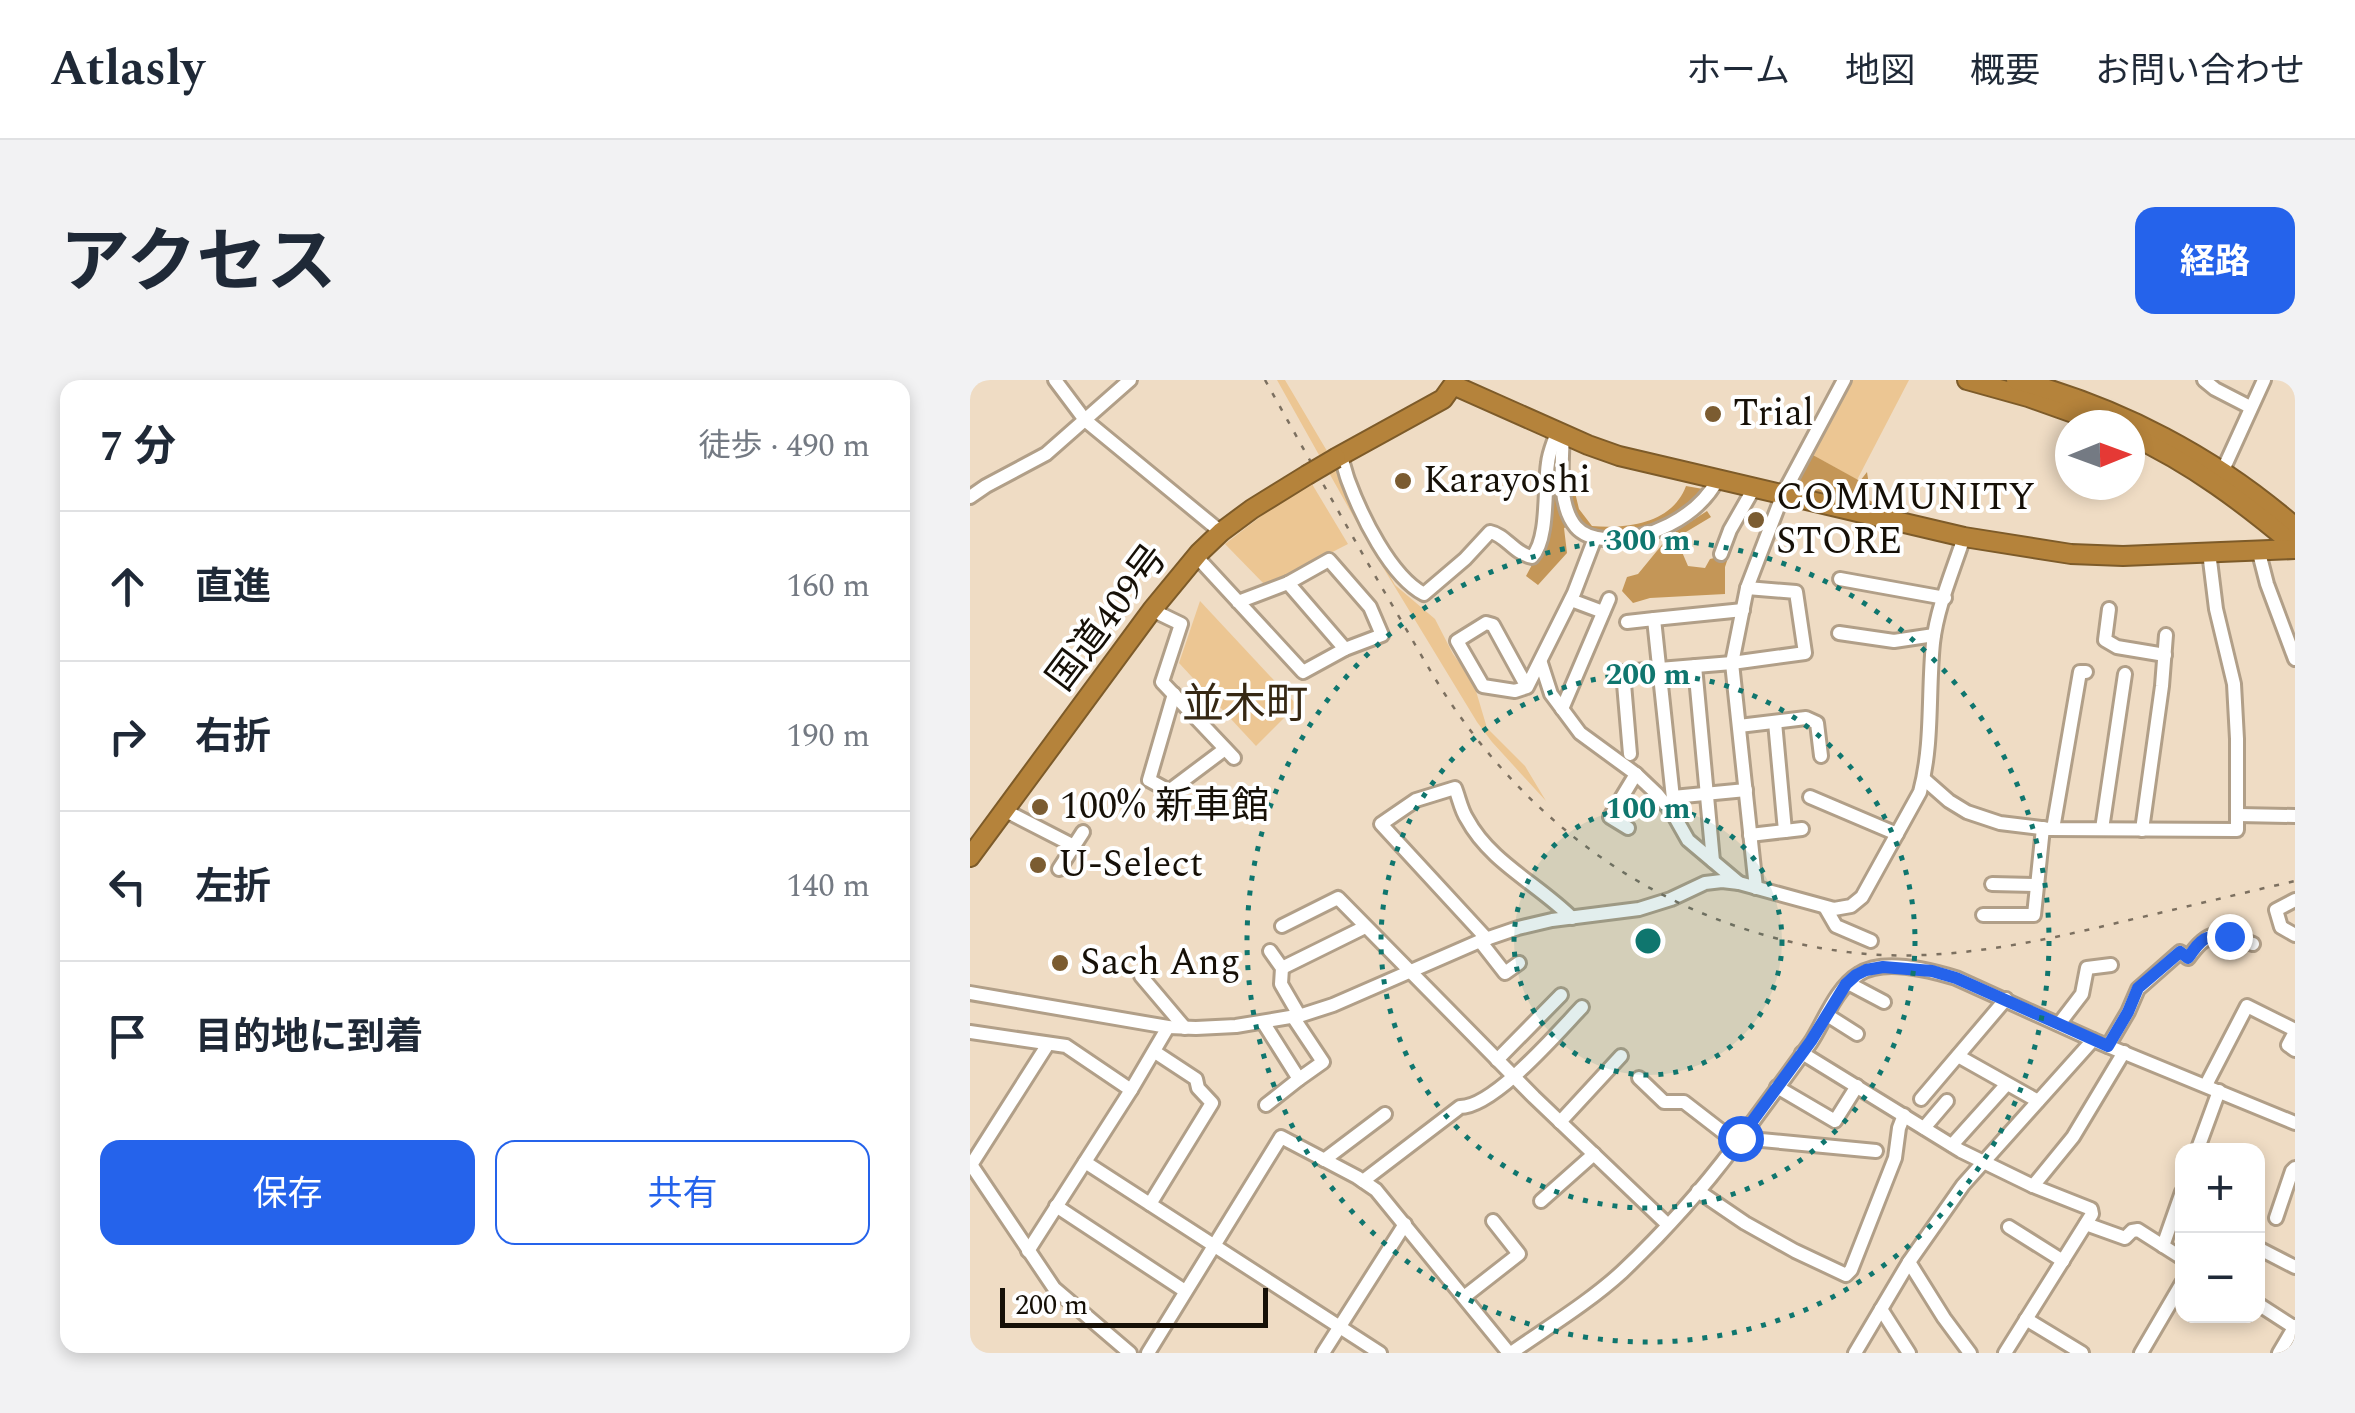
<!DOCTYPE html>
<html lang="ja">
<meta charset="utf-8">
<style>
body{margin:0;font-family:Spectral,"Noto Sans JP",serif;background:#f2f2f3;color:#1f2937}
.controls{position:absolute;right:30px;bottom:30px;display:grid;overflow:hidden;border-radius:20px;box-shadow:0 5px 15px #0003}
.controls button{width:90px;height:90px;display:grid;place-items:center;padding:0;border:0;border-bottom:2px solid #e0e1e3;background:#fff;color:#1f2937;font:50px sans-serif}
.compass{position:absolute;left:1085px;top:30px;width:90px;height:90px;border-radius:50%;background:#fff;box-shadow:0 5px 15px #0003;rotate:89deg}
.scale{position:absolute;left:30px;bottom:25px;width:268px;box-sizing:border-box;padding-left:10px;border:5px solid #161007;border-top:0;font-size:28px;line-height:35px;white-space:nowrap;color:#161007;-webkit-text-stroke:8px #fff;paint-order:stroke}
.stop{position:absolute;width:30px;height:30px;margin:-22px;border:8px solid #2563eb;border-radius:50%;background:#fff}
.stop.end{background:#2563eb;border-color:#fff;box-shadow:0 2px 10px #0008}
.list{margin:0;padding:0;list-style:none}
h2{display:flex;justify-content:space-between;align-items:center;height:130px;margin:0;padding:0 40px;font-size:42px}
h2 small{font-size:32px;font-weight:400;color:#747a83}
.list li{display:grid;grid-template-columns:65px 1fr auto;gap:30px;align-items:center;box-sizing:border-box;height:150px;padding:0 40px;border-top:2px solid #e0e1e3}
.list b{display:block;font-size:38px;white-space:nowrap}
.list em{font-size:32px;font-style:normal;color:#747a83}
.actions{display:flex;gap:20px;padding:30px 40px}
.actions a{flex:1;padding:22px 0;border:2px solid #2563eb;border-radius:20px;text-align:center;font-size:35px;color:#2563eb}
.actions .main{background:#2563eb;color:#fff}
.icon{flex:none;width:55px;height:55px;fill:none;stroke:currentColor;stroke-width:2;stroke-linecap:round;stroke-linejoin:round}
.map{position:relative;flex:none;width:1325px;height:973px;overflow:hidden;border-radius:20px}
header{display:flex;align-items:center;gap:60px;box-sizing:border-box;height:140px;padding:0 50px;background:#fff;border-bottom:2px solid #e0e1e3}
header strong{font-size:48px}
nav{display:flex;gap:55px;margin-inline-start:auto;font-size:35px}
.intro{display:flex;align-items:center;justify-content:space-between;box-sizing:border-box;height:240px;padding:0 60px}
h1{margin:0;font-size:70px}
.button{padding:25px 45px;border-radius:20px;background:#2563eb;color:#fff;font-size:35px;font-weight:700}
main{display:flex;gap:60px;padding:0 60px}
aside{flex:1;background:#fff;border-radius:20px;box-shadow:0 5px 15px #0003}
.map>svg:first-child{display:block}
</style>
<header>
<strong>Atlasly</strong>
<nav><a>ホーム</a><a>地図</a><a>概要</a><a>お問い合わせ</a></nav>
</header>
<div class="intro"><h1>アクセス</h1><a class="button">経路</a></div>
<main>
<aside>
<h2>7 分<small>徒歩 · 490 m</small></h2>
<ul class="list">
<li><svg class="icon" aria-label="ahead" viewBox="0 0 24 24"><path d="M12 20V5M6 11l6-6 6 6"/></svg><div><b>直進</b></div><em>160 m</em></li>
<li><svg class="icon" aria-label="right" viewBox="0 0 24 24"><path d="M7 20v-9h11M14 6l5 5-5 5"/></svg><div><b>右折</b></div><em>190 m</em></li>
<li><svg class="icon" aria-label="left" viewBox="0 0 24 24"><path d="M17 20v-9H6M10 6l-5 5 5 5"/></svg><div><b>左折</b></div><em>140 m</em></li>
<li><svg class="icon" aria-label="arrive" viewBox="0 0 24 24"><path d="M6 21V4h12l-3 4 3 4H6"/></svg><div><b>目的地に到着</b></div></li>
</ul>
<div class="actions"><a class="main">保存</a><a>共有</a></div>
</aside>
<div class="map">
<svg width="1325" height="973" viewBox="0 0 1325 973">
<rect width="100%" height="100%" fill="#efdcc4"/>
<g fill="#ecc693">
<path d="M307,0H315L357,71L396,154L425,205L465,239L483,274L503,301L517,348L555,386L576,421L522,362L507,342L400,166Z"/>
<path d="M883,0H939L887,100L843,75Z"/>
<path d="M342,104L378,164L296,206L255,164L299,130Z"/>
<path d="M230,221L327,325L286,366L209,283Z"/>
</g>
<g fill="#c49657">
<path d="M585,69L595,71L609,129L622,146C656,149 702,144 716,106L733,109C720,135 657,162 629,155C622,153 614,147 608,143L594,148L597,173L568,205L556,196L579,153L577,135Z"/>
<path d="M843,75L890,101L897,92L899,105L892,116L906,124L903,127L834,109L829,105L828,98Z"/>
<path d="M737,131L741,137L706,158L718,186L735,188L740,179L752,176L763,152L765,157L755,187V214L680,218L663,223L652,211L657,197L668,194L700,155Z"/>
</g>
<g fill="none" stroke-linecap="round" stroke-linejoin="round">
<defs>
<g id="minor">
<path d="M85,0L115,40L251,152"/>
<path d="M1234,0L1245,9L1280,27"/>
<path d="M593,54C592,80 587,125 606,147C613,155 624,158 634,159C677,162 727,138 748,99"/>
<path d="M370,76C374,84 375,92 378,100C391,135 420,196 454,214L495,179L520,152C536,155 543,173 562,177C579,159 574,108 578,83C579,72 584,62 587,52"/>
<path d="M1253,90L1294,0"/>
<path d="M0,117L16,106L76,74L160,0"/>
<path d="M1288,169L1297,204L1325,279"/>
<path d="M751,174L760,150L784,108"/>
<path d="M226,176L333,292L375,269L412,255L400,227L359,180L318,203L268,222"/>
<path d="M870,199L975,218"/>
<path d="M318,203L375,269"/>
<path d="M601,220L633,232"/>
<path d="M1139,229L1135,260L1147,267L1195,275"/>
<path d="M182,230L211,244L192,302L264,378"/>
<path d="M684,239L773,230"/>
<path d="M657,242L684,239L705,437L718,460L769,503"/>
<path d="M869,253L924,261L964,255"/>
<path d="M571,283L581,314L610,353L666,394L687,414L705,436"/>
<path d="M725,286L743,481"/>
<path d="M557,307L523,245L516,243L487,261L513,306L545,311L557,307L604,213L625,158"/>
<path d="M204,314L179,400L199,411L255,369"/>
<path d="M592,329L639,219"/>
<path d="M769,346L836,338L847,343L851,376"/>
<path d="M660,374L653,292L762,283L835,273L826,212L777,208"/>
<path d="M954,399L979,421L997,432L1030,443L1079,449L1267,450V359L1264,304L1246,229L1239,172"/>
<path d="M703,417L776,410"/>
<path d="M840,417L927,454"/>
<path d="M34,430L104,466"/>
<path d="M1268,435L1325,436"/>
<path d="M658,448L640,437L666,394"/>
<path d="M1083,449L1110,292H1116"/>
<path d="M1132,449L1155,294"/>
<path d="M1172,450L1192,306L1196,255"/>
<path d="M815,451L832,449"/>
<path d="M780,455L815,451L805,342"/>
<path d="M89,489L113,452"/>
<path d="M1022,504L1067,505"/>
<path d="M786,508L762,283L777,208L813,114L874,0"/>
<path d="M1325,520L1306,530L1311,547L1325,555"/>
<path d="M855,527L866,546L901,561"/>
<path d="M1013,535H1064L1073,448"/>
<path d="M312,546L368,518L564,717L697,844"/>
<path d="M517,559L411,444L446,420L485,408C489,418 491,430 497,439C520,482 568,504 602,538"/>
<path d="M510,561L535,593L549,583"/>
<path d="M300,571L312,588L311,604L329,635"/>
<path d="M312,588L395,547"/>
<path d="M171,596L215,648"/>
<path d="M878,603L914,622"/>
<path d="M0,613L198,647L226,648L266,646L332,635L363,625L510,561L548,548L582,540L669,529L701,519L735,503L752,501L769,503L864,529L881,526L892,517L950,412C963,364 958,312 963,263C967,227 983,191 994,157"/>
<path d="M857,635L887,654"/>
<path d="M293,642L329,699L353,682L323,637"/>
<path d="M1089,644L1112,614L1117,588L1141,585"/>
<path d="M0,652L96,666L161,710"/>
<path d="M1325,652L1318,665L1325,670"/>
<path d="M1138,666L1158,632L1168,609L1210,572L1218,578C1240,547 1250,552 1283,564"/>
<path d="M832,673L991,771L1063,806L1121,829L1122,834L1035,973"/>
<path d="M988,676L1068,721"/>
<path d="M527,680L591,615"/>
<path d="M669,698L694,722H714L767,763"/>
<path d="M1236,705L1277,626L1325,650"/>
<path d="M807,707L865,741L887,706"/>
<path d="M951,719L1036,619"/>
<path d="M296,725L329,699"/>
<path d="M590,742L651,676"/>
<path d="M954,748L977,721"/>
<path d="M770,758L906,771"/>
<path d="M982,765L1036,705"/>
<path d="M1227,771L1249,711"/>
<path d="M354,780L415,734"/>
<path d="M115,782L410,973"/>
<path d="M0,783L84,908L160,973"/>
<path d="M1,785L78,664"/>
<path d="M393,801L490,727C524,727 588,652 612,627"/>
<path d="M1063,806L1103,757L1154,672"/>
<path d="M728,811L775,843L825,871L876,895L881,890L925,778L929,748L934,735"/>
<path d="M571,821L624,774"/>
<path d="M180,824L242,723L228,708L226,699L185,672"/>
<path d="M86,826L215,911"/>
<path d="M1306,838L1322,791L1325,788"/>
<path d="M1116,844L1155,858L1162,851L1168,850L1212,878"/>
<path d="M1039,847L1093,881"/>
<path d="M1193,866L1212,812"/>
<path d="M1288,868L1325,887"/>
<path d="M58,871L161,710L198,647"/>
<path d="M494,917L549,874L523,841"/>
<path d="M1288,924L1325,948"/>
<path d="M911,929L939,973"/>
<path d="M1056,939L1112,973"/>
<path d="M178,973L311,757L387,797L406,810L539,973"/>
<path d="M353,973L435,844"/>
<path d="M541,973C578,947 618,923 652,892C692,854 731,811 764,767C790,732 816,697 841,662C855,640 866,608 889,594C913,578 960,590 986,598L1123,660L1325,743"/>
<path d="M885,973L939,882"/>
<path d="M1000,973L974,938L939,882L993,805L1123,660"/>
<path d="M1171,973L1212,903"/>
<path d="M1309,973L1325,946"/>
</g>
<g id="highway">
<path d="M997,0L1058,17L1137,45"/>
<path d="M1046,0C1149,27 1245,77 1325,147"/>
<path d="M1160,55C1221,83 1274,123 1325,166"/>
<path d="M366,78L473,19L483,5L618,65L649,76L994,157L1101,174L1153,176L1325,169"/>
<path d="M0,477L182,230L229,173L251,152L282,129L337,95"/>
</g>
</defs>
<use href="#minor" stroke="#b19f88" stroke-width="18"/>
<use href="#highway" stroke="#7d5b29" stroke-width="22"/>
<use href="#minor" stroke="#fff" stroke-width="12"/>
<use href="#highway" stroke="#b5833b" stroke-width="18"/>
<path stroke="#7c7060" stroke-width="2.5" stroke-dasharray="5 10" stroke-linecap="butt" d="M295,0C336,73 376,146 418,218C439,253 458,289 480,322C549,424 644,503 760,544C822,566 888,578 954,575C1022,572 1089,557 1155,541C1212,528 1268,514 1325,501"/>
<defs>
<path id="highway-bridge" d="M337,95L366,78"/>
</defs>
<use href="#highway-bridge" stroke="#7d5b29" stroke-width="22" stroke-linecap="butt"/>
<use href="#highway-bridge" stroke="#b5833b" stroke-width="18"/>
</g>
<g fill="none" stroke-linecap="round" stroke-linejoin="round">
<path stroke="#2563eb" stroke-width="12" d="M770,758L841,661L876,604L886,595L896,590L913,587L962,591L986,598L1138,666L1158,632L1168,608L1210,572L1218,578C1232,558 1234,555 1259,556"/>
</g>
<circle cx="678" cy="561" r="134" fill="#0f766e" fill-opacity=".12"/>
<g fill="none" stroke="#0f766e" stroke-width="5" stroke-dasharray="5 10">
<circle cx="678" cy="561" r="134"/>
<circle cx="678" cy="561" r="267"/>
<circle cx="678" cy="561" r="401"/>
</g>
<g fill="#7b5c31" stroke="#fff" stroke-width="4">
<circle cx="743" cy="34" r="10"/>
<circle cx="433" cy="101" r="10"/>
<circle cx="786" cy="140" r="10"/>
<circle cx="70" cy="427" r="10"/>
<circle cx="68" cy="485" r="10"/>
<circle cx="90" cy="583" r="10"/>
</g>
<g text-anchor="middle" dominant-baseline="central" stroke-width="8" stroke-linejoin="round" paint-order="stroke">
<g font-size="38" fill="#161007" stroke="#fff" text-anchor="start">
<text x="763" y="34">Trial</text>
<text x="453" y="101">Karayoshi</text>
<text x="806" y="118">COMMUNITY<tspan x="806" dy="44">STORE</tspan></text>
<text x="90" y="427">100% 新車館</text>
<text x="88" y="485">U-Select</text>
<text x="110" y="583">Sach Ang</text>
</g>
<g font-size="38" fill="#161007" stroke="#fff">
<text transform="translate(138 238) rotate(-53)">国道409号</text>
</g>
<g font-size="42" fill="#362814" stroke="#fff">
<text x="275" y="325">並木町</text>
</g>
</g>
<circle cx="678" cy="561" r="15" fill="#0f766e" stroke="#fff" stroke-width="5"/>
<g font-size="30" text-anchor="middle" font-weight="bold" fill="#0f766e" stroke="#fff" stroke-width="8" stroke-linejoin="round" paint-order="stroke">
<text x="678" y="170">300 m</text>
<text x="678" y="304">200 m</text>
<text x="678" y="438">100 m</text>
</g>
</svg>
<div class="controls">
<button>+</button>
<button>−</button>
</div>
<svg class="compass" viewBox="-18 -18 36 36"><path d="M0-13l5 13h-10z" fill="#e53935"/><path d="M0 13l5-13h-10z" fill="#747a83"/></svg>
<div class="scale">200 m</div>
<div class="stop" style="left:770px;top:758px"></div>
<div class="stop end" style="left:1259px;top:556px"></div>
</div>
</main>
